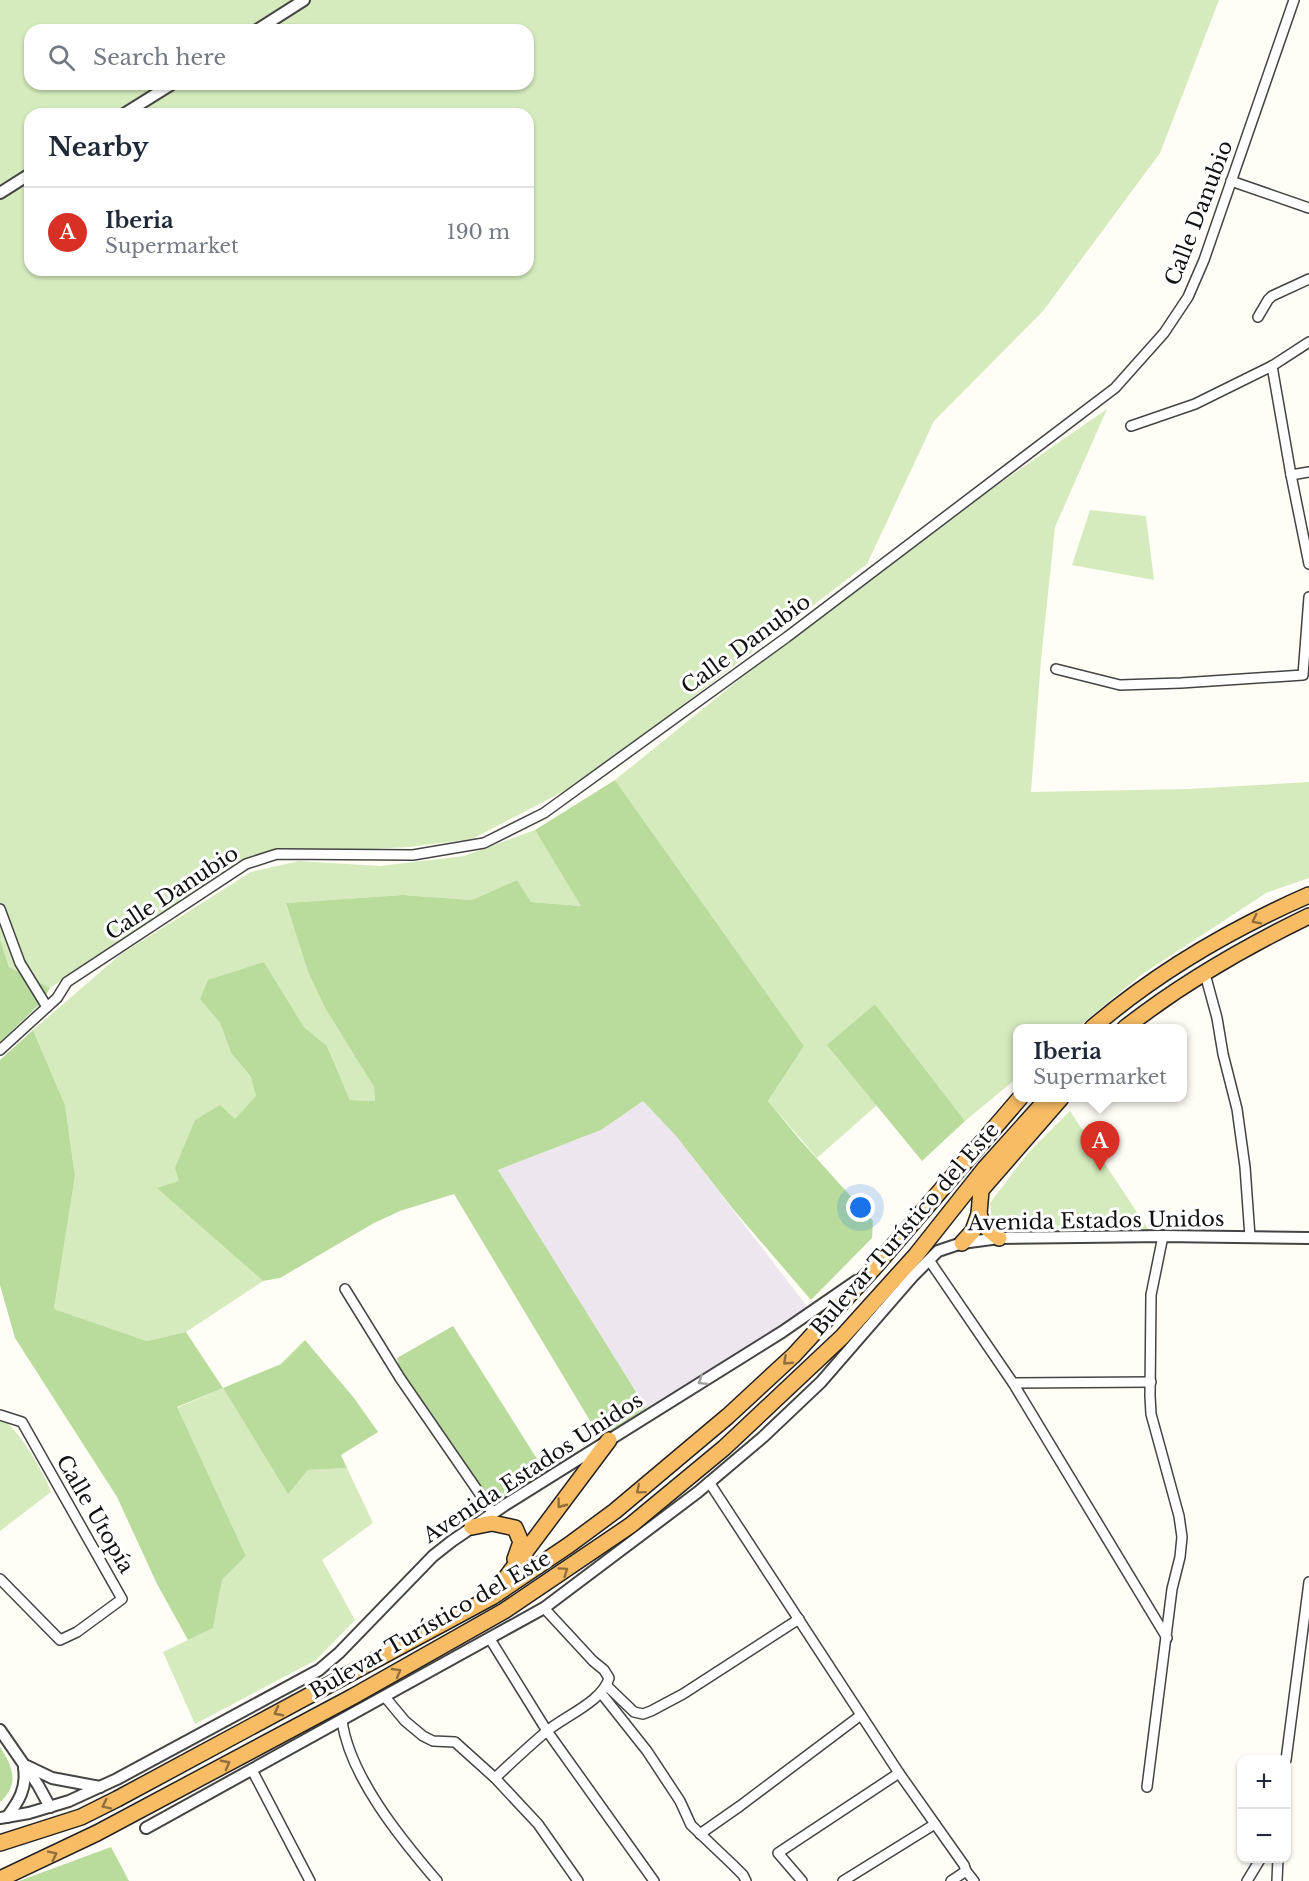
<!DOCTYPE html>
<meta charset="utf-8">
<style>
body{margin:0;font-family:"Libre Baskerville",serif;background:#f2f2f3;color:#1f2937}
.controls{position:absolute;right:18px;bottom:18px;display:grid;overflow:hidden;border-radius:12px;box-shadow:0 2px 4px #0004}
.controls button{width:54px;height:54px;display:grid;place-items:center;padding:0;border:0;border-bottom:2px solid #e0e1e3;background:#fff;color:#1f2937;font:30px sans-serif}
.you{position:absolute;left:861px;top:1208px;width:21px;height:21px;margin:-15px;border:4px solid #fff;border-radius:50%;background:#1a73e8;box-shadow:0 0 0 9px #1a73e833}
.badge{display:grid;place-items:center;width:39px;height:39px;border-radius:50%;background:#d93025;color:#fff;font-size:20px;font-weight:700}
.pin{position:absolute;translate:-50% -50px;filter:drop-shadow(0 2px 3px #0008)}
.pin::after{content:'';position:absolute;top:32px;width:21px;height:18px;background:inherit;clip-path:polygon(0 0,100% 0,50% 100%)}
.popup{position:absolute;left:1013px;top:1024px;width:174px;height:78px;box-sizing:border-box;display:grid;place-content:center;border-radius:12px;background:#fff;filter:drop-shadow(0 2px 4px #0005);font-size:20px;white-space:nowrap;color:#747a83}
.popup b{font-size:22px;color:#1f2937}
.popup::after{content:'';position:absolute;left:50%;top:100%;margin-left:-12px;border:12px solid transparent;border-top-color:#fff}
.list{margin:0;padding:0;list-style:none}
h2{display:flex;justify-content:space-between;align-items:center;height:78px;margin:0;padding:0 24px;font-size:26px}
h2 small{font-size:20px;font-weight:400;color:#747a83}
.list li{display:grid;grid-template-columns:39px 1fr auto;gap:18px;align-items:center;box-sizing:border-box;height:90px;padding:0 24px;border-top:2px solid #e0e1e3}
.list b{display:block;font-size:22px;white-space:nowrap}
.list p{margin:0;font-size:20px;white-space:nowrap;color:#747a83}
.list em{font-size:20px;font-style:normal;color:#747a83}
.icon{flex:none;width:33px;height:33px;fill:none;stroke:currentColor;stroke-width:2;stroke-linecap:round;stroke-linejoin:round}
.map{position:relative;flex:none;width:1309px;height:1881px;overflow:hidden}
.search{position:absolute;background:#fff;box-shadow:0 2px 4px #0004;left:24px;top:24px;width:510px;height:66px;display:flex;align-items:center;gap:15px;box-sizing:border-box;padding:0 21px;border-radius:18px;color:#747a83;font-size:22px}
.panel{position:absolute;background:#fff;box-shadow:0 2px 4px #0004;left:24px;top:108px;width:510px;height:168px;border-radius:18px}
.map>svg:first-child{display:block}
</style>
<div class="map">
<svg width="1309" height="1881" viewBox="0 0 1309 1881">
<rect width="100%" height="100%" fill="#fffdf5"/>
<path fill="#eee6ef" d="M643,1101L676,1136L809,1309L646,1408L498,1170L601,1130Z"/>
<g fill="#d5ebbd" fill-rule="evenodd">
<path d="M0,0H1219L1160,153L1043,311L934,421L867,564L671,714L566,790L472,839L409,847L254,855L50,988L9,967L0,939ZM30,30H528V84H30ZM30,114H528V270H30Z"/>
<path d="M1107,409L1055,527L1041,660L1031,792L1188,789L1309,782V878L1266,893L1141,975L1077,1028H1018L1017,1078L965,1121L875,1004L828,1045L877,1105L817,1158L768,1101L804,1046L615,780L876,569Z"/>
<path d="M1090,510L1146,516L1154,580L1072,565Z"/>
<path d="M535,830L582,906L531,902L517,880L472,900L403,895L286,903L308,972L325,1008L374,1087L375,1101L350,1100L327,1046L304,1027L264,962L201,1000L220,1023L231,1053L251,1077L257,1096L179,1182L158,1188L263,1281L186,1332L147,1341L54,1309L75,1176L65,1105L33,1030L121,954L251,872L299,861L380,866L464,856Z"/>
<path d="M1070,1111L1148,1229H1012L992,1221L990,1203L1028,1153Z"/>
<path d="M223,1388L288,1493L308,1470L347,1468L373,1523L322,1560L355,1620L316,1660L195,1724L163,1652L213,1628L222,1580L246,1556L177,1408Z"/>
<path d="M0,1421L7,1422C25,1441 41,1467 51,1492L0,1531Z"/>
</g>
<g fill="#b9dc9c">
<path d="M615,780L804,1046L768,1101L800,1140L873,1221L872,1238L811,1300L733,1209L676,1136L643,1101L601,1130L498,1170L646,1408L601,1439L454,1194L400,1211L374,1223L280,1278L263,1281L157,1188L179,1181L175,1168L195,1120L220,1105L235,1119L256,1096L251,1077L231,1053L220,1023L200,999L208,980L264,962L304,1027L327,1046L350,1100L375,1101L374,1087L325,1008L308,972L286,903L403,895L472,900L517,880L531,902L581,906L535,830Z"/>
<path d="M0,939L9,967L50,988L42,1002L0,1042Z"/>
<path d="M875,1004L965,1121L922,1161L827,1045Z"/>
<path d="M33,1030L65,1105L75,1176L54,1309L147,1341L186,1332L223,1388L281,1364L305,1340L354,1398L378,1432L341,1455L347,1468L308,1470L288,1494L223,1388L177,1407L246,1556L222,1580L213,1628L188,1640L157,1584L117,1497L15,1338L0,1285V1060Z"/>
<path d="M453,1326L546,1473L494,1505L400,1370L397,1358Z"/>
<path d="M0,1747C13,1767 20,1784 0,1802Z"/>
<path d="M111,1847L129,1881H19Z"/>
</g>
<g fill="none" stroke-linecap="round" stroke-linejoin="round">
<defs>
<g id="minor">
<path d="M1231,181L1309,208"/>
<path d="M1258,317L1268,300L1272,296L1309,279"/>
<path d="M1272,366L1291,475L1309,564"/>
<path d="M1131,426L1195,404L1272,366L1309,342"/>
<path d="M1291,475L1309,472"/>
<path d="M1056,669L1120,685L1181,683L1303,675L1309,597"/>
<path d="M0,909L20,963L47,1007"/>
<path d="M1205,974L1217,1018L1223,1054L1237,1109L1245,1167L1250,1237"/>
<path d="M0,1050L57,998L67,982L246,864L277,854L413,855L484,843L544,813L787,637L1115,388L1164,333L1188,297L1204,260L1294,0"/>
<path d="M929,1260L1013,1383L1167,1638"/>
<path d="M345,1289L400,1378L493,1513"/>
<path d="M1013,1383L1151,1382"/>
<path d="M0,1415L22,1422L122,1599L77,1632L60,1640L0,1579"/>
<path d="M709,1482L899,1773L964,1865L966,1871L951,1881"/>
<path d="M490,1639L547,1731L654,1881"/>
<path d="M607,1686L634,1712L643,1714L651,1711L683,1694L799,1619"/>
<path d="M601,1693L647,1751L680,1801L691,1825L733,1865L743,1875L746,1881"/>
<path d="M385,1697L405,1721L423,1736L433,1741L455,1742L495,1778L538,1824L578,1881"/>
<path d="M342,1721C350,1777 401,1839 437,1881"/>
<path d="M1286,1760L1309,1582"/>
<path d="M252,1770L310,1881"/>
<path d="M495,1778C512,1762 529,1746 547,1731C565,1716 603,1701 609,1678L604,1670L593,1661L544,1608"/>
<path d="M1147,1787L1172,1589L1180,1557L1182,1537L1179,1516L1151,1414L1150,1396L1151,1295L1163,1236"/>
<path d="M700,1834L740,1806L861,1715"/>
<path d="M966,1871L974,1881"/>
<path d="M802,1881L778,1853L899,1773"/>
<path d="M843,1881L935,1824"/>
<path d="M1247,1881L1261,1858"/>
<path d="M1277,1881L1278,1858"/>
</g>
<g id="tertiary">
<path d="M257,30L304,0"/>
<path d="M124,114L172,84"/>
<path d="M0,193L30,174"/>
<path d="M0,1730L38,1785L50,1807"/>
<path d="M27,1766L52,1778L100,1787"/>
<path d="M7,1817C19,1801 27,1788 24,1768"/>
<path d="M0,1818L29,1813L69,1801L117,1779L319,1670L339,1653L433,1556L452,1541L505,1505L782,1332L856,1281"/>
<path d="M146,1828L544,1608L698,1492L763,1437L821,1382L913,1276L938,1251L962,1243L999,1238L1163,1236L1309,1238"/>
</g>
<g id="trunk">
<path d="M1092,1028C1156,973 1231,929 1309,895"/>
<path d="M1125,1028C1181,984 1245,947 1309,916"/>
<path d="M999,1238L983,1225L979,1214L981,1190L1061,1098"/>
<path d="M962,1243L973,1231L979,1214"/>
<path d="M472,1527L492,1523L515,1528L521,1542L515,1559"/>
<path d="M499,1587L609,1440"/>
<path d="M0,1843L81,1817L117,1799L492,1597L569,1545L615,1511L728,1416L794,1355L874,1268L1020,1098"/>
<path d="M0,1879L97,1833L352,1697L504,1611L631,1525L724,1448L842,1337L916,1255L985,1168L1048,1098"/>
</g>
</defs>
<use href="#minor" stroke="#444" stroke-width="12"/>
<use href="#tertiary" stroke="#444" stroke-width="14"/>
<use href="#trunk" stroke="#222" stroke-width="18"/>
<use href="#minor" stroke="#fff" stroke-width="9"/>
<use href="#tertiary" stroke="#fff" stroke-width="10"/>
<use href="#trunk" stroke="#f7bc64" stroke-width="15"/>
</g>
<defs><path id="oneway-chevron" d="M-2-3.5L2.5 0L-2 3.5" fill="none" stroke-width="1.6" stroke-linecap="round" stroke-linejoin="round" transform="scale(1.5)"/></defs>
<g stroke="#906f3f">
<use href="#oneway-chevron" transform="translate(1256 920) rotate(153)"/>
<use href="#oneway-chevron" transform="translate(787 1361) rotate(137)"/>
<use href="#oneway-chevron" transform="translate(640 1490) rotate(140)"/>
<use href="#oneway-chevron" transform="translate(561 1504) rotate(127)"/>
<use href="#oneway-chevron" transform="translate(564 1571) rotate(-35)"/>
<use href="#oneway-chevron" transform="translate(397 1672) rotate(-30)"/>
<use href="#oneway-chevron" transform="translate(278 1712) rotate(152)"/>
<use href="#oneway-chevron" transform="translate(226 1764) rotate(-28)"/>
<use href="#oneway-chevron" transform="translate(106 1805) rotate(154)"/>
<use href="#oneway-chevron" transform="translate(53 1855) rotate(-26)"/>
</g>
<use stroke="#a0a0a0" href="#oneway-chevron" transform="translate(702 1381) rotate(148)"/>
<g text-anchor="middle" dominant-baseline="central" stroke-width="6" stroke-linejoin="round" paint-order="stroke">
<g font-size="21" fill="#111" stroke="#fff">
<text transform="translate(1199 213) rotate(-69)">Calle Danubio</text>
<text transform="translate(746 644) rotate(-36)">Calle Danubio</text>
<text transform="translate(172 893) rotate(-33)">Calle Danubio</text>
<text transform="translate(1096 1221) rotate(-1)">Avenida Estados Unidos</text>
<text transform="translate(905 1229) rotate(-49)">Bulevar Turístico del Este</text>
<text transform="translate(533 1468) rotate(-33)">Avenida Estados Unidos</text>
<text transform="translate(95 1514) rotate(60)">Calle Utopía</text>
<text transform="translate(430 1625) rotate(-30)">Bulevar Turístico del Este</text>
</g>
</g>
</svg>
<div class="controls">
<button>+</button>
<button>−</button>
</div>
<div class="you"></div>
<div class="pin badge" style="left:1100px;top:1171px">A</div>
<div class="popup"><b>Iberia</b>Supermarket</div>
<div class="search"><svg class="icon" aria-label="search" viewBox="0 0 24 24"><circle cx="10" cy="10" r="6"/><path d="M15 15l6 6"/></svg>Search here</div>
<section class="panel">
<h2>Nearby<small></small></h2>
<ul class="list">
<li><span class="badge">A</span><div><b>Iberia</b><p>Supermarket</p></div><em>190 m</em></li>
</ul>
</section>
</div>
